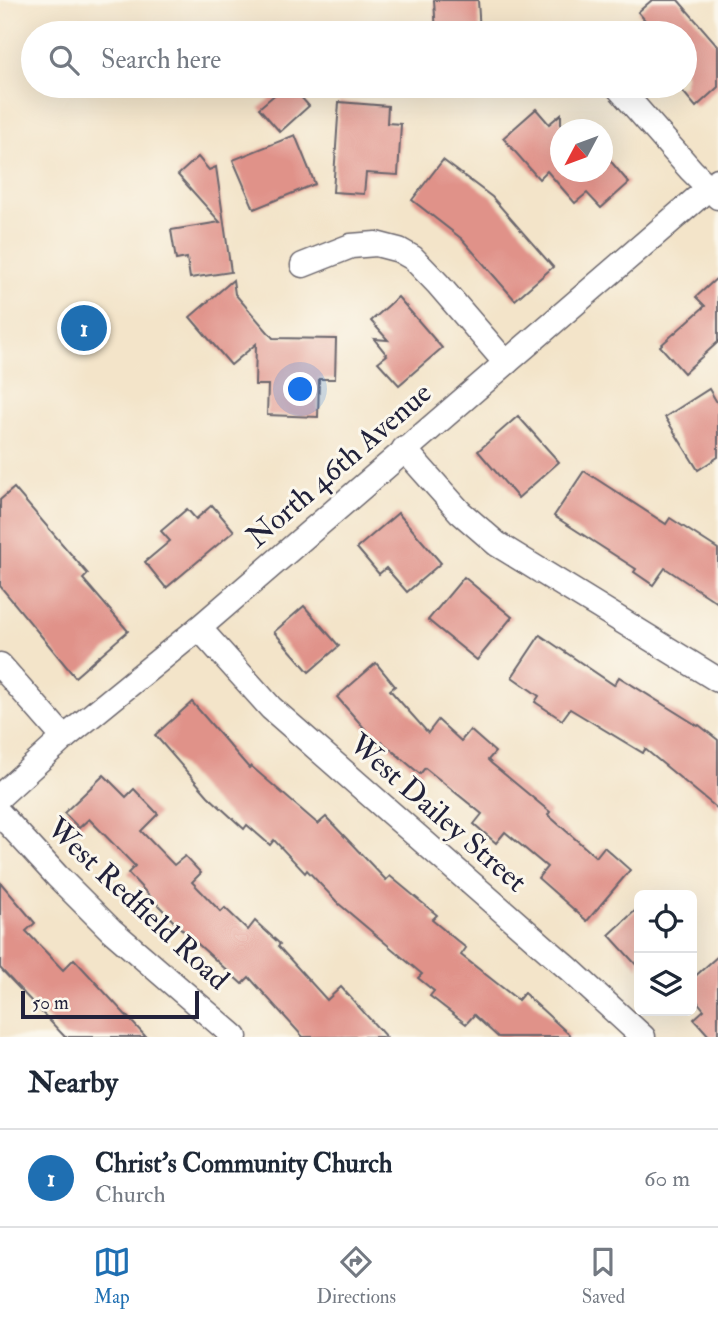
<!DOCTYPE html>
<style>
body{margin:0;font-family:"IM FELL Double Pica",serif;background:#f6f6f7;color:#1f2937}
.controls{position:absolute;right:21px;bottom:21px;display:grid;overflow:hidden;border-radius:10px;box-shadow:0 7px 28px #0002}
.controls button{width:63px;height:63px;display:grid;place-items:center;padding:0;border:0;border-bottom:2px solid #e0e1e3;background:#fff;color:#1f2937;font:35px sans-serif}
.compass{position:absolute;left:550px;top:119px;width:63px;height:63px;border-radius:50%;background:#fff;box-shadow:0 7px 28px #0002;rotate:229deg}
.scale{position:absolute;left:21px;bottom:18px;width:178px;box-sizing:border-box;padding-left:7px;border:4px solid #22223b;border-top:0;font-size:19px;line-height:24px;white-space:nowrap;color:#22223b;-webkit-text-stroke:5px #fbf7ec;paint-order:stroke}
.you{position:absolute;left:301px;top:390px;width:24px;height:24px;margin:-18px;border:5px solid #fff;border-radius:50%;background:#1a73e8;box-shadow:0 0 0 10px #1a73e833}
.badge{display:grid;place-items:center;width:46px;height:46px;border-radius:50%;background:#1f6fb2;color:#fff;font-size:23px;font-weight:700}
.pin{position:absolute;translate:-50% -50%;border:4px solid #fff;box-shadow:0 2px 7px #0006}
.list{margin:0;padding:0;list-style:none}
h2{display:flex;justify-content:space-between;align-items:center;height:91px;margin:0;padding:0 28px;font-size:30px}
h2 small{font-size:23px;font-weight:400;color:#747a83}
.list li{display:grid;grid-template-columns:46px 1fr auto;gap:21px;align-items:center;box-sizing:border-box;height:98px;padding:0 28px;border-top:2px solid #e0e1e3}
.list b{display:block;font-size:26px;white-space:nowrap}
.list p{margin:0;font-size:23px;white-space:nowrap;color:#747a83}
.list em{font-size:23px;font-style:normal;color:#747a83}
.icon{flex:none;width:38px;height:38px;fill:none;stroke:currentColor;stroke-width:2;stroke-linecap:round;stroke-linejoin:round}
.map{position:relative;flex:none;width:718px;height:1037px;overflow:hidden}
.search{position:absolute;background:#fff;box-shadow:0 7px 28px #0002;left:21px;right:21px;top:21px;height:77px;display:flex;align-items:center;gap:18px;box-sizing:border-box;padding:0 24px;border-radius:38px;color:#747a83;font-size:26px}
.sheet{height:189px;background:#fff}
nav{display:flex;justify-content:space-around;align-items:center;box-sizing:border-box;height:98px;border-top:2px solid #e0e1e3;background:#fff;font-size:19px;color:#747a83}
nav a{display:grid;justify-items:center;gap:4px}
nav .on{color:#1f6fb2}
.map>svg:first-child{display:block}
</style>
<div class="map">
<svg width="718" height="1037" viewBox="0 0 718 1037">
<rect width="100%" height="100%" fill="#fbf7ec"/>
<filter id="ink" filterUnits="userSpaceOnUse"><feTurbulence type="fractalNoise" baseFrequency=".0143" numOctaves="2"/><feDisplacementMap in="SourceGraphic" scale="14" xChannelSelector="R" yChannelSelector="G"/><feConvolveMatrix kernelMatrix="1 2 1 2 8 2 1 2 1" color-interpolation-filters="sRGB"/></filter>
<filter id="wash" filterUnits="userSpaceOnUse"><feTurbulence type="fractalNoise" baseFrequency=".00686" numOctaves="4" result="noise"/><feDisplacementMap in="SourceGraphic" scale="28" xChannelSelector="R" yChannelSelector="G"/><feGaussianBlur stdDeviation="1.57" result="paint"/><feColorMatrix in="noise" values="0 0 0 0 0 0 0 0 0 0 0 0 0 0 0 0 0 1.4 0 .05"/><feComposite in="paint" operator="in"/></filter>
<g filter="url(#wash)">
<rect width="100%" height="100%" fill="#f3e4c9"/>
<g id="blocks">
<g fill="#e09289">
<path d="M434,0H478L480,33H436Z"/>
<path d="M652,0H678L718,46V87L696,107L679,87L685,86V33H656L638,12Z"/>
<path d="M285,86H291L309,106L280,132L259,108Z"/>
<path d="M339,102L388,106L387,123L401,124L398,175L366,173L364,194L333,192Z"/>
<path d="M536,109L549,124L561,114V172H603V152L629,183L601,208L587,193L575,203L547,171L539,179L503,138Z"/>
<path d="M295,135L315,184L254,209L233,160Z"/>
<path d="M198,157L209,170L216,167L231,272L190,278L187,258L176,260L171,230L220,222L178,175Z"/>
<path d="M443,160L492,197L553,267L515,300L462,239L412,200Z"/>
<path d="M718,277V342L684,373L660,346L705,306L696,297Z"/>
<path d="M233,280L235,294L273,338L336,339L335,379H319L318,417L267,415L268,385H255L256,344L231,365L190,317Z"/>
<path d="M398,297L442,348L399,385L378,362L387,355L374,339L388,340L371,321Z"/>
<path d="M709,389L718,404V457L698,470L665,417Z"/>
<path d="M518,416L559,462L518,498L478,451Z"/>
<path d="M584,471L666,524L670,518L718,549V603L665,568L653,585L634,572L636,569L554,516Z"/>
<path d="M14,488L88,574L83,579L128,631L75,677L0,586V500Z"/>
<path d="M212,505L234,531L166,588L145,562L170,541L161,531L187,509L196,519Z"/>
<path d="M398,513L441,563L407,592L386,568L379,574L357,548Z"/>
<path d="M464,577L512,617L477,660L428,620Z"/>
<path d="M304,606L339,646L309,672L274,632Z"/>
<path d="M540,635L614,685L619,677L698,726L699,725L718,740V809L645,749L643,753L570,709L562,720L535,702L539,696L512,677Z"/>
<path d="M376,663L395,686L390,690L428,733L438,720L461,741L470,730L495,752L488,760L491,763L550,812L548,815L596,857L604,847L630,870L587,921L538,878L547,867L505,832L496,843L474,824L482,814L425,768L420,774L382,742L379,745L337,697Z"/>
<path d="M192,702L249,768L251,766L318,824L326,817L386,880L390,876L437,915L432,920L466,948L461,955L518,1000L524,993L572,1037H498L474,1015L466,1024L430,996L434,991L418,978L422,974L339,904L307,870L305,873L274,840L270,845L247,825L244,829L208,796L155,735Z"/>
<path d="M104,775L126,797L134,789L158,814L141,831L174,865L185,856L201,873L192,882L221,912L225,908L248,930L255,921L280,944L278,946L327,1000L341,987L386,1037H303L249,977L242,984L176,924L128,873L135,866L89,819L79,828L64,813Z"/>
<path d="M0,882L35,923L26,931L63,970L74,959L146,1037H65L0,968Z"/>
<path d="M639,907V968L609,935Z"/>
<path d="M718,956V1037H710L694,1019L704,1010L692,995V979Z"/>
</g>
</g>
</g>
<g filter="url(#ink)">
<use href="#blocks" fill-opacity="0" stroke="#6b666d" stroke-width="2"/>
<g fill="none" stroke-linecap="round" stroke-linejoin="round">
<defs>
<g id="minor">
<path d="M617,86L691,170L718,197"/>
<path d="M303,265L351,246L376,244L399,250L413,258L438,284L506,363"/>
<path d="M404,449L460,512L497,544L718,680"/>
<path d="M199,628L271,708L569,969L643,1037"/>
<path d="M0,665L64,738"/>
<path d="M0,796L64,738L199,628L718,180"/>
<path d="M0,814L57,876L111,930L235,1037"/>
</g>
</defs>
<use href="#minor" stroke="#6b666d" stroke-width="27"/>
<use href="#minor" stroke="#fff" stroke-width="24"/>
</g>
</g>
<g text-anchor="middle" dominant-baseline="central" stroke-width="6" stroke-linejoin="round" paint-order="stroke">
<g font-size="30" fill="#22223b" stroke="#fbf7ec">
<text transform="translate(339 465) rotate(-41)">North 46th Avenue</text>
<text transform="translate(438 813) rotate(41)">West Dailey Street</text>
<text transform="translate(138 904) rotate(43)">West Redfield Road</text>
</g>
</g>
</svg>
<div class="controls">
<button><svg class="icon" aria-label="locate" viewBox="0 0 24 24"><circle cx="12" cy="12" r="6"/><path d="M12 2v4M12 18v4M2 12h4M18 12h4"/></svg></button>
<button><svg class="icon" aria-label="layers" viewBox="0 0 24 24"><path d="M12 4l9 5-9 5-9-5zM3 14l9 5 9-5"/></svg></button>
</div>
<svg class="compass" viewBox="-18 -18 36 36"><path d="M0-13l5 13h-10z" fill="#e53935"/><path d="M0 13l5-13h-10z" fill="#747a83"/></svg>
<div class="scale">50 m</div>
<div class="you"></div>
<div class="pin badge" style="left:84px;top:328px">1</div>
<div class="search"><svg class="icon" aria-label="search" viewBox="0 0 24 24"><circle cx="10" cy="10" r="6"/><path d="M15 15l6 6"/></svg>Search here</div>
</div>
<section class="sheet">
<h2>Nearby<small></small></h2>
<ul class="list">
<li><span class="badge">1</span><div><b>Christ's Community Church</b><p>Church</p></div><em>60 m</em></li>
</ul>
</section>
<nav>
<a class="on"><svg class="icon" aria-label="map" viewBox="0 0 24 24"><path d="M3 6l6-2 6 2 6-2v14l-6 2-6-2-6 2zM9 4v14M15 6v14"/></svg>Map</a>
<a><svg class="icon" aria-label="directions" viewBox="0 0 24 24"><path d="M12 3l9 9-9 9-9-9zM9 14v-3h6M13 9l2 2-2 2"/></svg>Directions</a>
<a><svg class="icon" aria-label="saved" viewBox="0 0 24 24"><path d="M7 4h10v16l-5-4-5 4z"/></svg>Saved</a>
</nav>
